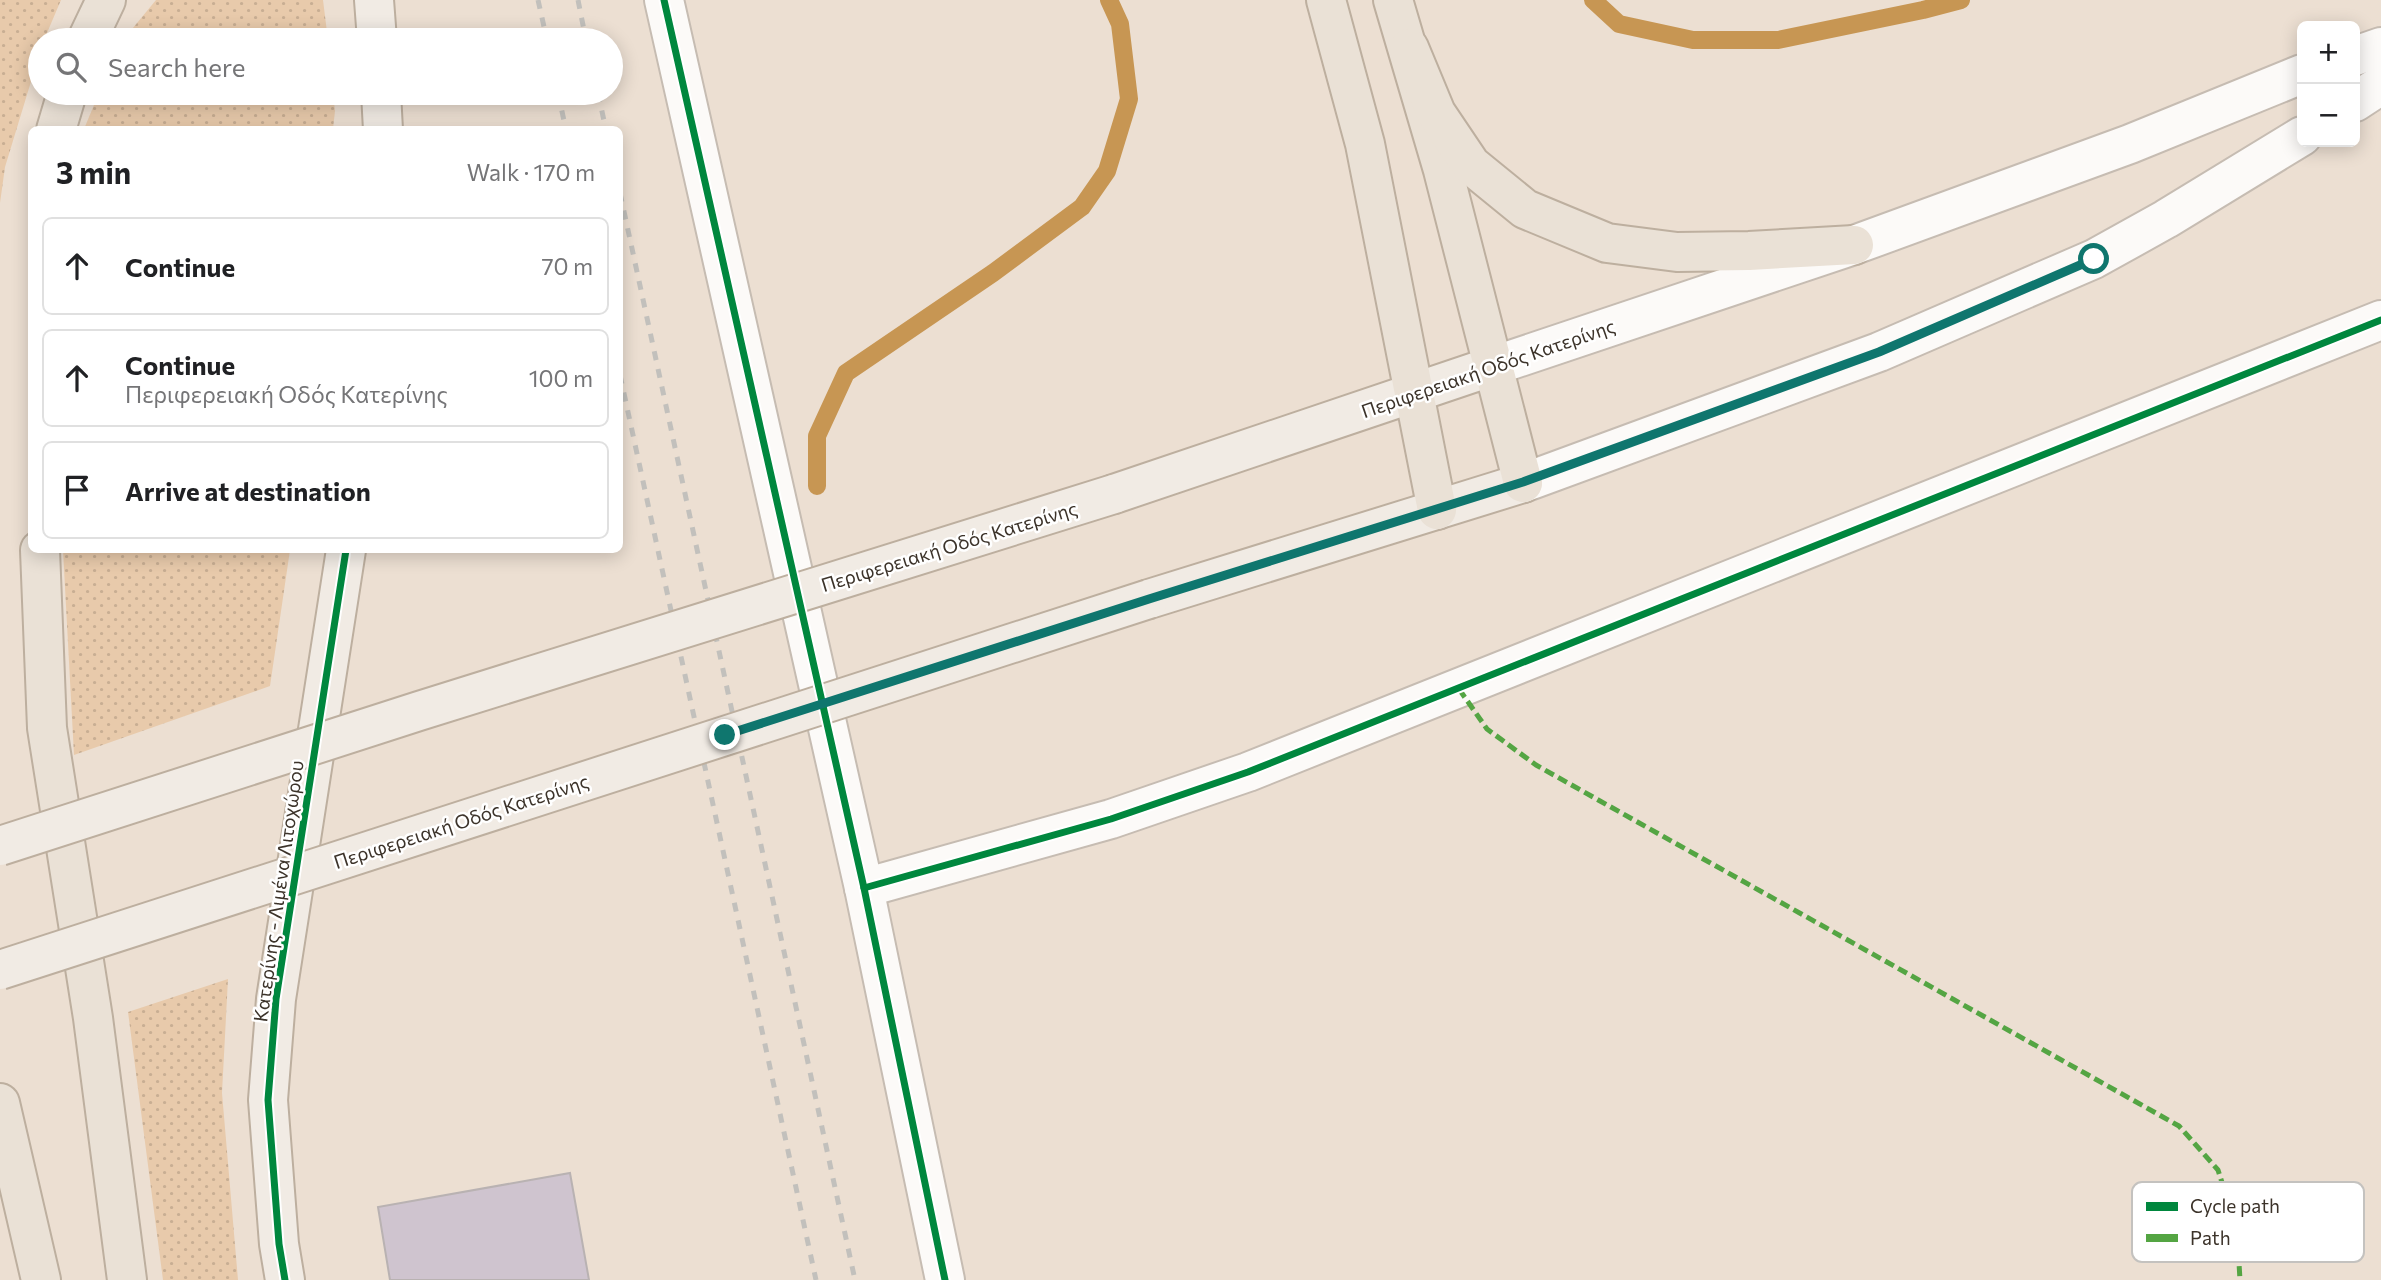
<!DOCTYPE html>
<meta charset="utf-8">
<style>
body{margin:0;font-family:Commissioner,sans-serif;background:#f2f2f2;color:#202124}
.controls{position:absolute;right:21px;top:21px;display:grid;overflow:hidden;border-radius:10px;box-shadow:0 4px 18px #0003}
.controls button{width:63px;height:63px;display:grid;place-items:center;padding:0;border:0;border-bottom:2px solid #e0e0e0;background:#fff;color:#202124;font:35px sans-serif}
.stop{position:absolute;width:21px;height:21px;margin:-16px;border:5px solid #0f766e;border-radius:50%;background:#fff}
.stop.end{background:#0f766e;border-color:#fff;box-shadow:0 2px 7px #0008}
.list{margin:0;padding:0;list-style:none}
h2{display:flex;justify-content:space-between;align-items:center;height:91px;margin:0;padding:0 28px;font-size:30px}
h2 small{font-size:23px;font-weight:400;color:#757577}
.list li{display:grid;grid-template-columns:46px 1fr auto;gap:21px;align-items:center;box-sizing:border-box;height:98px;margin:0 14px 14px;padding:0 14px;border:2px solid #e0e0e0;border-radius:10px}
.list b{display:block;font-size:26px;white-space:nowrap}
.list p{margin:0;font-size:23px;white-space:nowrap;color:#757577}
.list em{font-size:23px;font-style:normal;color:#757577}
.icon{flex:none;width:38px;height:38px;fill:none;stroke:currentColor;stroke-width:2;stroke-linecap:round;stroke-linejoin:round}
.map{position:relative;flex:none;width:2381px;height:1280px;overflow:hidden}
.search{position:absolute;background:#fff;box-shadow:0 4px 18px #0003;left:28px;top:28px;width:595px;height:77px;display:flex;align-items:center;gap:18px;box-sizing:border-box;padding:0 24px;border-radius:38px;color:#757577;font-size:26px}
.panel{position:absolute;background:#fff;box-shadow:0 4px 18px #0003;left:28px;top:126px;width:595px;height:427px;border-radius:10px}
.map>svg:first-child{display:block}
</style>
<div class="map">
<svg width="2381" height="1280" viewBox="0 0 2381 1280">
<defs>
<pattern id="grass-dots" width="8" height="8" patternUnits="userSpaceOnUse" patternTransform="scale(1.75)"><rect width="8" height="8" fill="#e8caab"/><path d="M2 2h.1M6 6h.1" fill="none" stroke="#c8ae93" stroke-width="1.8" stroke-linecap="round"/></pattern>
</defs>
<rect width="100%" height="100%" fill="#ecdfd2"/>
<g fill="url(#grass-dots)">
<path d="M0,0H61L44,40H40V52L5,167L0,203Z"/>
<path d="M156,0H323L328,40H123Z"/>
<path d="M99,93H333L335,111L333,129H84Z"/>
<path d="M63,550H290L270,686L74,755Z"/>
<path d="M228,979L222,1093L238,1280H163L128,1012Z"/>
</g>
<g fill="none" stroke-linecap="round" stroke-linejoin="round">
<g stroke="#c79653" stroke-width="18">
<path d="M1593,0L1619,24L1693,40H1778L1923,10L1961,0"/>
<path d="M817,486V436L846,373L993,273L1082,207L1107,171L1129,99L1120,24L1109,0"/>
</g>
</g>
<path fill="#cfc4cf" stroke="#b9b2b2" stroke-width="2" d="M570,1173L589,1280H390L378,1207Z"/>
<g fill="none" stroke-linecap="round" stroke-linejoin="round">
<defs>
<g id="minor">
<path d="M664,0L864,888L945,1280"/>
<path d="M2355,56L2381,47"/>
<path d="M2355,102L2381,85"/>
<path d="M1493,366L1854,245L2130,144L2302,74"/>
<path d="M1523,483L1879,352L2094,259L2166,219L2302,136"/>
<path d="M864,888L1111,819L1248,772L2381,320"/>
</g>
<g id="major">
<path d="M374,0L377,40"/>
<path d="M381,93L383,130"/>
<path d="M1114,494L1493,366"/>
<path d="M1149,599L1523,483"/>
<path d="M285,1280L279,1244L268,1100L276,999L346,550"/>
</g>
<g id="highway">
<path d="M1326,0L1365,144L1437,510"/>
<path d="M1393,0L1443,170L1523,483"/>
<path d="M87,40L106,0"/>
<path d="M1409,48L1436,113L1471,165L1525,209L1607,243L1677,252L1749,251L1854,245"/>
<path d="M56,130L67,93"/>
<path d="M40,550L47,728L93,1018L127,1280"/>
<path d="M0,1103L41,1280"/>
</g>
</defs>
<use href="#minor" stroke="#c6bcb2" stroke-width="42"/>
<use href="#major" stroke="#bdaf9f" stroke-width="42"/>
<use href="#highway" stroke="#bdaf9f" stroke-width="42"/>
<use href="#minor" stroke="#fcfaf8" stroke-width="38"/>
<use href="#major" stroke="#f1ebe4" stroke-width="38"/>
<use href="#highway" stroke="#eae1d6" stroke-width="38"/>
<g stroke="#c2c0bc" stroke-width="5" stroke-dasharray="9 9" stroke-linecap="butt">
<path d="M538,0L547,40"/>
<path d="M578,0L586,40"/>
<path d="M558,93L566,130"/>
<path d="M598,93L606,130"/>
<path d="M620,193L855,1280"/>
<path d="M620,375L816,1280"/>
</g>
<defs>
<g id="major-bridge">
<path d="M0,846L419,711L1114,494"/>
<path d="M0,970L1149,599"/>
</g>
</defs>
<use href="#major-bridge" stroke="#bdaf9f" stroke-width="42" stroke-linecap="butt"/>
<use href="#major-bridge" stroke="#f1ebe4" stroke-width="38"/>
<path stroke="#54a543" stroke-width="5" stroke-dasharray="10 5" stroke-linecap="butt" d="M1459,689L1487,729L1536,765L2179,1126L2218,1170L2237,1229L2240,1280"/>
<defs>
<g id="cycleway">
<path d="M664,0L864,888L945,1280"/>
<path d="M864,888L1111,819L1248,772L2381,320"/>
<path d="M285,1280L279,1244L268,1100L276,999L346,550"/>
</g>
</defs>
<use href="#cycleway" stroke="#fff" stroke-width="11"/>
<use href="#cycleway" stroke="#00873e" stroke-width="7"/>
</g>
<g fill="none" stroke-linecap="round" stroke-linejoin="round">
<path stroke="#0f766e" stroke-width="9" d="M725,735L1149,599L1523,482L1879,352L2094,259"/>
</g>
<g text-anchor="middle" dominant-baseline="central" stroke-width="5" stroke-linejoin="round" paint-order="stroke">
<g font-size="19" fill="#3c332a" stroke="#fff">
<text transform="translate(1488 368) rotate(-19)">Περιφερειακή Οδός Κατερίνης</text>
<text transform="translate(949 546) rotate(-17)">Περιφερειακή Οδός Κατερίνης</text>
<text transform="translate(461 821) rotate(-18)">Περιφερειακή Οδός Κατερίνης</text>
<text transform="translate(278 891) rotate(-82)">Κατερίνης - Λιμένα Λιτοχώρου</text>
</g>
</g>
<rect x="2132" y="1182" width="232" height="80" rx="10" fill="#fff" stroke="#c4c2bf" stroke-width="2"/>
<rect x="2146" y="1202" width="32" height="9" fill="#00873e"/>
<rect x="2146" y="1234" width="32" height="8" fill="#54a543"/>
<g font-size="19" fill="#3c332a">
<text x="2190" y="1213">Cycle path</text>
<text x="2190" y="1245">Path</text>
</g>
</svg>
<div class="controls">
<button>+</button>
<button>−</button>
</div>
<div class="stop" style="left:2094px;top:259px"></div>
<div class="stop end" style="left:725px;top:735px"></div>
<div class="search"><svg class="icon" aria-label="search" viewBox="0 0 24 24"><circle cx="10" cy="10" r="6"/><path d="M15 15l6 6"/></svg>Search here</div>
<section class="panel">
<h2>3 min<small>Walk · 170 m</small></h2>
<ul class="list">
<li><svg class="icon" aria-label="ahead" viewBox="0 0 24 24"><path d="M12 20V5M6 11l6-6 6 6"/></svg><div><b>Continue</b></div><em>70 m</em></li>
<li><svg class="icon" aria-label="ahead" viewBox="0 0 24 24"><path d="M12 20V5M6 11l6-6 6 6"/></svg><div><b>Continue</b><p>Περιφερειακή Οδός Κατερίνης</p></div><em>100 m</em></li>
<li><svg class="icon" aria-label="arrive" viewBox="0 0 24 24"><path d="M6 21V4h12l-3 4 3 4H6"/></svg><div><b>Arrive at destination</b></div></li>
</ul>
</section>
</div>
